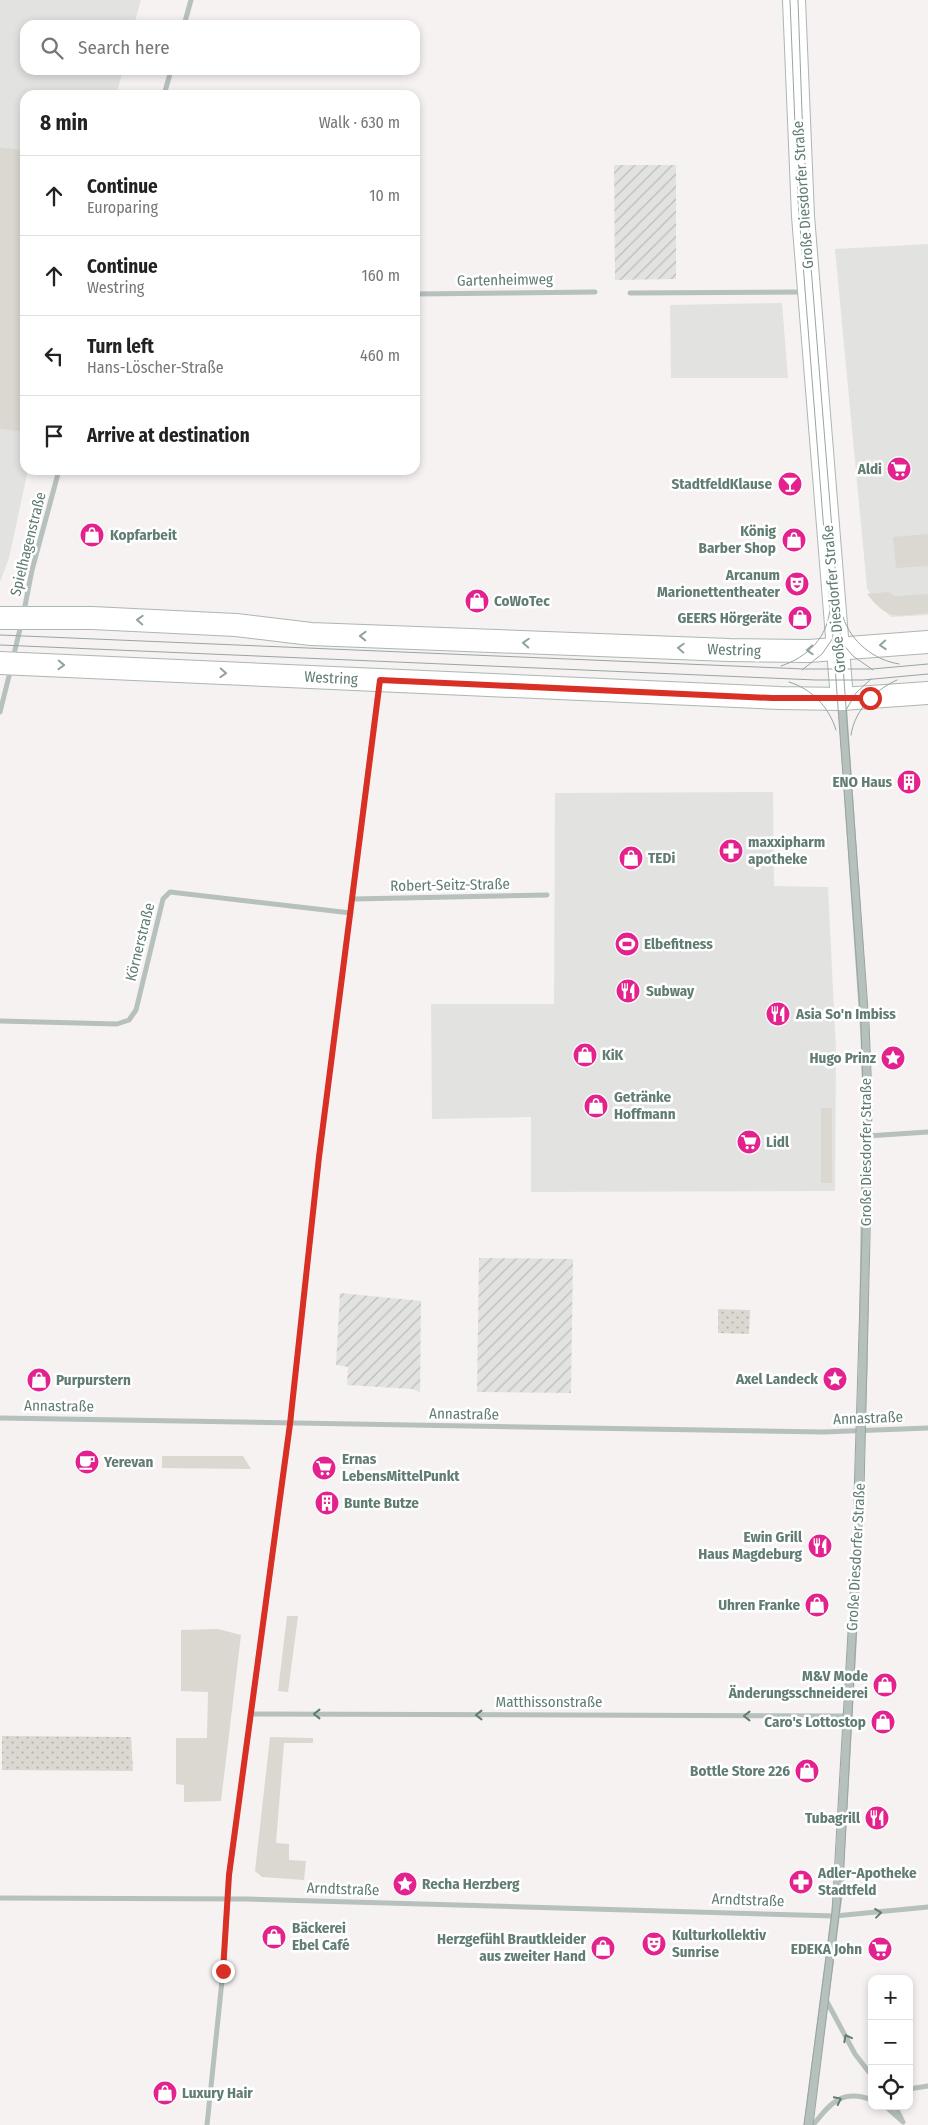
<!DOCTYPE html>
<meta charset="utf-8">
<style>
body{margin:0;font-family:"Fira Sans Condensed",sans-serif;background:#f6f6f6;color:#222}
.controls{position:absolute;right:15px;bottom:15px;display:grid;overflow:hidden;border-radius:10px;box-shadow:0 2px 8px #0003}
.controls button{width:45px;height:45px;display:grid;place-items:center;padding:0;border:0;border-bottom:1px solid #e0e0e0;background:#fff;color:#222;font:25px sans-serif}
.stop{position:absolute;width:15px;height:15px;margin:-11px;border:4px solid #d93025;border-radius:50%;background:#fff}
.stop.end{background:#d93025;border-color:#fff;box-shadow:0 1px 5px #0008}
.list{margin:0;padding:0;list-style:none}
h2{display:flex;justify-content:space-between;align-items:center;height:65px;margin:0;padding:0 20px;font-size:21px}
h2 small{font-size:16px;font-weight:400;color:#767676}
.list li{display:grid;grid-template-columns:32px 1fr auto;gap:15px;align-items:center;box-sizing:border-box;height:80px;padding:0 20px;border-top:1px solid #e0e0e0}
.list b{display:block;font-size:19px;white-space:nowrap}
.list p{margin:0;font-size:16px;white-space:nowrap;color:#767676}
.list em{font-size:16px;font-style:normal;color:#767676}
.icon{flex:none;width:28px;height:28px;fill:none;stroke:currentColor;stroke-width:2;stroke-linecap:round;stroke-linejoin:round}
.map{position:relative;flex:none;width:928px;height:2125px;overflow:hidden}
.search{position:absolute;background:#fff;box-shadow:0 2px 8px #0003;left:20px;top:20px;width:400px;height:55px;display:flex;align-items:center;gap:12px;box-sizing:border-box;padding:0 18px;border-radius:15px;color:#767676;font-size:19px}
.panel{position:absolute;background:#fff;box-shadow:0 2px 8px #0003;left:20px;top:90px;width:400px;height:385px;border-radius:15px}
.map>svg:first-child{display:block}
</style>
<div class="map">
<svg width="928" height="2125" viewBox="0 0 928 2125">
<defs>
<pattern id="industrial-furrows" width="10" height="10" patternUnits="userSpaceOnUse" patternTransform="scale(1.25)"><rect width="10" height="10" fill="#e2e3e1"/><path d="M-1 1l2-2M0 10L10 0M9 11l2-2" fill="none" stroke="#bbbdbb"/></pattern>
<pattern id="park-dots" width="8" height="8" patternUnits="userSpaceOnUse" patternTransform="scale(1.25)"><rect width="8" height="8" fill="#dad8d0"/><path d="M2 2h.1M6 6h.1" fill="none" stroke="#b4b4ad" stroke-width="1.8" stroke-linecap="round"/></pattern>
</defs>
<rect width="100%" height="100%" fill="#f5f2f1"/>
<g fill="#e2e3e1">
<path d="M0,0H141L134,25H25V70H123L116,95H25V150L0,147Z"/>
<path d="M928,244V615L891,617L875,602L867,588L835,249Z"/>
<path d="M782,303L788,378H671L670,305Z"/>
<path d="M0,428L25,432V470H28L9,558L0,582Z"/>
<path d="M773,792L774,886L828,887L836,1050L835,1191L531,1192V1117L432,1119L431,1004H554L555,793Z"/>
</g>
<g fill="url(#industrial-furrows)">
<path d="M614,165H676V279L615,280Z"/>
<path d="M479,1258L573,1259L571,1393L477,1392Z"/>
<path d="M340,1293L421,1301L420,1392L412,1389L347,1385L348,1367L336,1365Z"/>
</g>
<g fill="#dad8d0">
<path d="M0,147L25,150V432L0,429Z"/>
<path d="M928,534V566L896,568L893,537Z"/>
<path d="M888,592L895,596L928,594V613C897,616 888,621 867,594Z"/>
<rect x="821" y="1108" width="11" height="75"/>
<path d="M162,1456H243L251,1469L162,1468Z"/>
<path d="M287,1616H298L288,1692L278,1691Z"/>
<path d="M218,1629L241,1635L221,1801L184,1802V1785L176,1784V1738H207L208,1692L181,1691V1630Z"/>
<path d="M270,1737L313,1738V1743H284L276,1843L289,1844V1860L306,1861L304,1880L262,1877L255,1871Z"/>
</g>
<g fill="url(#park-dots)">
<path d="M718,1309L750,1310L749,1334L718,1333Z"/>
<path d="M2,1736L131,1737L133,1771L2,1770Z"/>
</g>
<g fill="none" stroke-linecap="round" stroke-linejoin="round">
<defs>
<g id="secondary">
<path d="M794,0L803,216L842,699"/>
<path d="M0,618H92L236,625L311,634L729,650L809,651L928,642"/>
<path d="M0,663L780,698L842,699L928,693"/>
</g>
</defs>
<use href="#secondary" stroke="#abb7b3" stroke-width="24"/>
<g stroke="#b6c0bd" stroke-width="5">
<path d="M184,25L191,0"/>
<path d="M164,95L171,70"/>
<path d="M630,293L804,292"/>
<path d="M415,294L595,292"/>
<path d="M24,611L32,570L59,470"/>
<path d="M13,658L21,625"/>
<path d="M0,712L11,668"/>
<path d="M353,899L547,895"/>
<path d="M0,1021L117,1024L129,1020L136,1010L163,899L170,892L351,913"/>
<path d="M867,1136L928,1132"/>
<path d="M0,1418L824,1432L928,1428"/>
<path d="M250,1714L848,1716"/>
<path d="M0,1898L246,1899L835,1916L928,1907"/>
<path d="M825,1998L855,2054L872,2076"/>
<path d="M909,2089L928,2086"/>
<path d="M885,2106L903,2122"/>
<path d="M895,2106L902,2120"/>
<path d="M207,2125L223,1971L229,1875L290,1424L319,1157L379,685"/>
<path d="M813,2125C830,2104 842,2088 872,2100"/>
</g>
<path stroke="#b6c0bd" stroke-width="9" d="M808,2125L838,1895L856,1574L863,1368L867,1097L865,1036L842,700"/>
<use href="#secondary" stroke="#fff" stroke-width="22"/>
<g stroke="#97a5a1" stroke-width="1">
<path d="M798,0L802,113L811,267L838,604"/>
<path d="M843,617C851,642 874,660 899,664"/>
<path d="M0,635L804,669H872L928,664"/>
<path d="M841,642L853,656L873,670"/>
<path d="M0,645L816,680H863L928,674"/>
<path d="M781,666C808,657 828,637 830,608L798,200L790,0"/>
<path d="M802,670L822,654L833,638"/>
<path d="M789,682C812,689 829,707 836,730"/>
<path d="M846,710L856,693L871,679"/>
<path d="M851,735C855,709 875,690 897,680"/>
<path d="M804,2125L832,1912L852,1562L862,1235L863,1096L861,1024L830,597"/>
<path d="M813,2125L843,1882L864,1489L870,1236L872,1098L869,1024L838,597"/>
</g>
</g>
<defs><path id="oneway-chevron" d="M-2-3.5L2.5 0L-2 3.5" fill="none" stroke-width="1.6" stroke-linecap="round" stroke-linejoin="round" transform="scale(1.25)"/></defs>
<g stroke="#90a39d">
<use href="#oneway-chevron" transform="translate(140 620) rotate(-177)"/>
<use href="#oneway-chevron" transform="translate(363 636) rotate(-178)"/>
<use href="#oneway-chevron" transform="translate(526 643) rotate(-177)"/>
<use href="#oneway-chevron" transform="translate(883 645) rotate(176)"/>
<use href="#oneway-chevron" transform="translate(681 648) rotate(-177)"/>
<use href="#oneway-chevron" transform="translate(810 650) rotate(177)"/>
<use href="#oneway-chevron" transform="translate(61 665) rotate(2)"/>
<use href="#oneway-chevron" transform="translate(223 673) rotate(3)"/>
</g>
<g stroke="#607c73">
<use href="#oneway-chevron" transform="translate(317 1714) rotate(-180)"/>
<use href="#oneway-chevron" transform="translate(479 1715) rotate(-180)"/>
<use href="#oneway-chevron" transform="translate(747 1716) rotate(-180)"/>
<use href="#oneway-chevron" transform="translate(878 1913) rotate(-7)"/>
<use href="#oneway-chevron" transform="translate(847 2038) rotate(-118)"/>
<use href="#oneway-chevron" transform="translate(838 2100) rotate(-26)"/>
</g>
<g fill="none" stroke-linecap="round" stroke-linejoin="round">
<path stroke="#d93025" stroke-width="6" d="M223,1971L229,1875L290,1424L319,1157L380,680L772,698H870"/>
</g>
<defs>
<symbol id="supermarket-disc" viewBox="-11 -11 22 22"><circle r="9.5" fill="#e4228e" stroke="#fff"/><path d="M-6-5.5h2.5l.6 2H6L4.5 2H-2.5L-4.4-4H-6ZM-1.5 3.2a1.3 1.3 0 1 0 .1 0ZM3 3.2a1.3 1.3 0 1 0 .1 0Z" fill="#fff"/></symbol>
<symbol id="bar-disc" viewBox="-11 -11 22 22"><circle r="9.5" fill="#e4228e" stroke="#fff"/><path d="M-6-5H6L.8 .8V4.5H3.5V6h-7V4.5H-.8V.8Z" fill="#fff"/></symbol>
<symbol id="shop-disc" viewBox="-11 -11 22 22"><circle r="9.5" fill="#e4228e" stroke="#fff"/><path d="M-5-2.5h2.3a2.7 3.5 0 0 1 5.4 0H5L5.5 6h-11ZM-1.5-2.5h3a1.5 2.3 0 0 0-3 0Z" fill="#fff"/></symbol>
<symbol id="theatre-disc" viewBox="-11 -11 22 22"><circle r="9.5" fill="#e4228e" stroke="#fff"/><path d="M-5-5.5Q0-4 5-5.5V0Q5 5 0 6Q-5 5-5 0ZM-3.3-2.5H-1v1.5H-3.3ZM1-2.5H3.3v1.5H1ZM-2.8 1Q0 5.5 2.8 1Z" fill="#fff"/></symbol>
<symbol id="building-disc" viewBox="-11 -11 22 22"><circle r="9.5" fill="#e4228e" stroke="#fff"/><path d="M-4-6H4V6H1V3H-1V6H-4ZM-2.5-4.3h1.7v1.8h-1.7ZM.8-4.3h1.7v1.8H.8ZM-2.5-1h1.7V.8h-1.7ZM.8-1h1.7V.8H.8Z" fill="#fff"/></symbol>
<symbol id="pharmacy-disc" viewBox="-11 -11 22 22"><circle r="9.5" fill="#e4228e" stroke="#fff"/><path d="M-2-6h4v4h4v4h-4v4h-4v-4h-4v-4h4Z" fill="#fff"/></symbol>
<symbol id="stadium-disc" viewBox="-11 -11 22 22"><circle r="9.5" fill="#e4228e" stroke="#fff"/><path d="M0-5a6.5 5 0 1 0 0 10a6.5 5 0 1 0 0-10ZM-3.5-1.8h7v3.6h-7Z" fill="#fff"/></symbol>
<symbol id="restaurant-disc" viewBox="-11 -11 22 22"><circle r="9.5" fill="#e4228e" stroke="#fff"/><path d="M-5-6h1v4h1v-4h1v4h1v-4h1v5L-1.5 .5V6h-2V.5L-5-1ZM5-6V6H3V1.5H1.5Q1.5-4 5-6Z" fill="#fff"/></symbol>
<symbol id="sight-disc" viewBox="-11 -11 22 22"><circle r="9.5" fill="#e4228e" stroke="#fff"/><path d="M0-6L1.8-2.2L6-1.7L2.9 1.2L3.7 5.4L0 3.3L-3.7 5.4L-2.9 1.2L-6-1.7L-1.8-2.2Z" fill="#fff"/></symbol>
<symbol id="cafe-disc" viewBox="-11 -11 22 22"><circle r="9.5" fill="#e4228e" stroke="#fff"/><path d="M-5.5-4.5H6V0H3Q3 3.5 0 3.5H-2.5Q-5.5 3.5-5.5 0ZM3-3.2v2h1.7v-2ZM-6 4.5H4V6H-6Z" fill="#fff"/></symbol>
</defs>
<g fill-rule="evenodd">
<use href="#supermarket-disc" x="885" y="455" width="28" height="28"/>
<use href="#bar-disc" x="776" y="470" width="28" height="28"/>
<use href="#shop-disc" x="78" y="521" width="28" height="28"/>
<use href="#shop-disc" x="780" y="526" width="28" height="28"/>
<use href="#theatre-disc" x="783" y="570" width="28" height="28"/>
<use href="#shop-disc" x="463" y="587" width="28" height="28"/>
<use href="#shop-disc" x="786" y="604" width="28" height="28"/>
<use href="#building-disc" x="895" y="768" width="28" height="28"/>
<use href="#pharmacy-disc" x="717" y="837" width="28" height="28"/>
<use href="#shop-disc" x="617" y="844" width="28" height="28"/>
<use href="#stadium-disc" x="613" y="930" width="28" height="28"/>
<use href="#restaurant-disc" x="614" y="977" width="28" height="28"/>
<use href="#restaurant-disc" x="764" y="1000" width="28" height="28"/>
<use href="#shop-disc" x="571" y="1041" width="28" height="28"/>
<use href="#sight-disc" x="879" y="1044" width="28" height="28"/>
<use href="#shop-disc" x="582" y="1092" width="28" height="28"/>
<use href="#supermarket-disc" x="735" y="1128" width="28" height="28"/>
<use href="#sight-disc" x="821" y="1365" width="28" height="28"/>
<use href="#shop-disc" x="25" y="1366" width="28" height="28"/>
<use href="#cafe-disc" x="73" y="1448" width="28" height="28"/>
<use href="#supermarket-disc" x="310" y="1454" width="28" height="28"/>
<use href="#building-disc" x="313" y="1489" width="28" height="28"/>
<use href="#restaurant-disc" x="806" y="1532" width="28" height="28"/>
<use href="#shop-disc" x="803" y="1591" width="28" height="28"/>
<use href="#shop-disc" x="871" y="1671" width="28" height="28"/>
<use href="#shop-disc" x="869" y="1708" width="28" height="28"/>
<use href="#shop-disc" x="793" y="1757" width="28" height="28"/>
<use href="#restaurant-disc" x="863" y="1804" width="28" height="28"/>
<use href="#pharmacy-disc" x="787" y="1868" width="28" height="28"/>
<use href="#sight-disc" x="391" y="1870" width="28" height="28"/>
<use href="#shop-disc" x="260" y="1923" width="28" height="28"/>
<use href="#theatre-disc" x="640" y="1930" width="28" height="28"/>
<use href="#shop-disc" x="589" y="1934" width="28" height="28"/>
<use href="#supermarket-disc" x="866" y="1935" width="28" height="28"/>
<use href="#shop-disc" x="151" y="2079" width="28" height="28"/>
</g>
<g text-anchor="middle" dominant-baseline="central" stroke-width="5" stroke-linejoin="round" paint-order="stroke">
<g font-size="15" fill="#607c73" stroke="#fff">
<text transform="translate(803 195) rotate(-94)">Große Diesdorfer Straße</text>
<text transform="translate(505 280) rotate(-1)">Gartenheimweg</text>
<text transform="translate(28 544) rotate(-76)">Spielhagenstraße</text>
<text transform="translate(834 599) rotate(-95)">Große Diesdorfer Straße</text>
<text transform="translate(734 650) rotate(2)">Westring</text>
<text transform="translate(331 678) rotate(3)">Westring</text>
<text transform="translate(450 885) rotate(-1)">Robert-Seitz-Straße</text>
<text transform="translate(140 942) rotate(-76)">Körnerstraße</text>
<text transform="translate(866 1152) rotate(-90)">Große Diesdorfer Straße</text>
<text transform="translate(59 1406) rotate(1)">Annastraße</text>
<text transform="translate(464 1414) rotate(1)">Annastraße</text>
<text transform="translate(868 1418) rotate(-2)">Annastraße</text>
<text transform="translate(856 1557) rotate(-87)">Große Diesdorfer Straße</text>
<text x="549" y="1702">Matthissonstraße</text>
<text transform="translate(343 1889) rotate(2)">Arndtstraße</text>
<text transform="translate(748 1900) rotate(2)">Arndtstraße</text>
</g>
<g font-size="15" font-weight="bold" fill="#607c73" stroke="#fff" text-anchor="start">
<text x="882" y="469" text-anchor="end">Aldi</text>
<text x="772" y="484" text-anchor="end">StadtfeldKlause</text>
<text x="776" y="531" text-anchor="end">König<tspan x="776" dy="17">Barber Shop</tspan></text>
<text x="110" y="535">Kopfarbeit</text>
<text x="780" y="575" text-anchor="end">Arcanum<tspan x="780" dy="17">Marionettentheater</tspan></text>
<text x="494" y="601">CoWoTec</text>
<text x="782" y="618" text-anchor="end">GEERS Hörgeräte</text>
<text x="892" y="782" text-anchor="end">ENO Haus</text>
<text x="748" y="842">maxxipharm<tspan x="748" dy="17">apotheke</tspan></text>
<text x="648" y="858">TEDi</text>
<text x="644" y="944">Elbefitness</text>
<text x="646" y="991">Subway</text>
<text x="796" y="1014">Asia So'n Imbiss</text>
<text x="602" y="1055">KiK</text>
<text x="876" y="1058" text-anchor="end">Hugo Prinz</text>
<text x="614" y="1097">Getränke<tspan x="614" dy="17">Hoffmann</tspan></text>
<text x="766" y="1142">Lidl</text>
<text x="818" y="1379" text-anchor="end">Axel Landeck</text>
<text x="56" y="1380">Purpurstern</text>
<text x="342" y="1459">Ernas<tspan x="342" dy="17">LebensMittelPunkt</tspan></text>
<text x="104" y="1462">Yerevan</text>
<text x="344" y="1503">Bunte Butze</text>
<text x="802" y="1537" text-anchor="end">Ewin Grill<tspan x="802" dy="17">Haus Magdeburg</tspan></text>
<text x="800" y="1605" text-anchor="end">Uhren Franke</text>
<text x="868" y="1676" text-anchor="end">M&amp;V Mode<tspan x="868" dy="17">Änderungsschneiderei</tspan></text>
<text x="866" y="1722" text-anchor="end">Caro's Lottostop</text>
<text x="790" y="1771" text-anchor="end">Bottle Store 226</text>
<text x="860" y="1818" text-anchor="end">Tubagrill</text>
<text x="818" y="1873">Adler-Apotheke<tspan x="818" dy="17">Stadtfeld</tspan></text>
<text x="422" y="1884">Recha Herzberg</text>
<text x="292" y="1928">Bäckerei<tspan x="292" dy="17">Ebel Café</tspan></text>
<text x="672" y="1935">Kulturkollektiv<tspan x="672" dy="17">Sunrise</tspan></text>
<text x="586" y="1939" text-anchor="end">Herzgefühl Brautkleider<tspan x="586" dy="17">aus zweiter Hand</tspan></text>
<text x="862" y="1949" text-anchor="end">EDEKA John</text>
<text x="182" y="2093">Luxury Hair</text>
</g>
</g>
</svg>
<div class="controls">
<button>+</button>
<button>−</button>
<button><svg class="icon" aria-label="locate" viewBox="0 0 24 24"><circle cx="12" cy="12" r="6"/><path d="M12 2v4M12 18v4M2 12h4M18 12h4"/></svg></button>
</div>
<div class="stop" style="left:870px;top:698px"></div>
<div class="stop end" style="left:223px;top:1971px"></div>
<div class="search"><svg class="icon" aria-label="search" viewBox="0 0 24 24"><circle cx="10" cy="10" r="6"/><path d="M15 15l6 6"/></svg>Search here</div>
<section class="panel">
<h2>8 min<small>Walk · 630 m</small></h2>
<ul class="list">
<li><svg class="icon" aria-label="ahead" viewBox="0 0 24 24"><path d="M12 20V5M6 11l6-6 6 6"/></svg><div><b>Continue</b><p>Europaring</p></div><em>10 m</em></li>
<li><svg class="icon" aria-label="ahead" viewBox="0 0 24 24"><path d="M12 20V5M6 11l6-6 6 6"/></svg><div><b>Continue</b><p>Westring</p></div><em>160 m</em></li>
<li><svg class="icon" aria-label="left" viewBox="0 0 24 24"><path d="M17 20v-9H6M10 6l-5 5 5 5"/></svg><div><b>Turn left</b><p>Hans-Löscher-Straße</p></div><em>460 m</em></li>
<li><svg class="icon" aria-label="arrive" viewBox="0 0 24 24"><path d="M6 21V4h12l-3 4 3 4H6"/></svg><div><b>Arrive at destination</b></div></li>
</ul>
</section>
</div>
